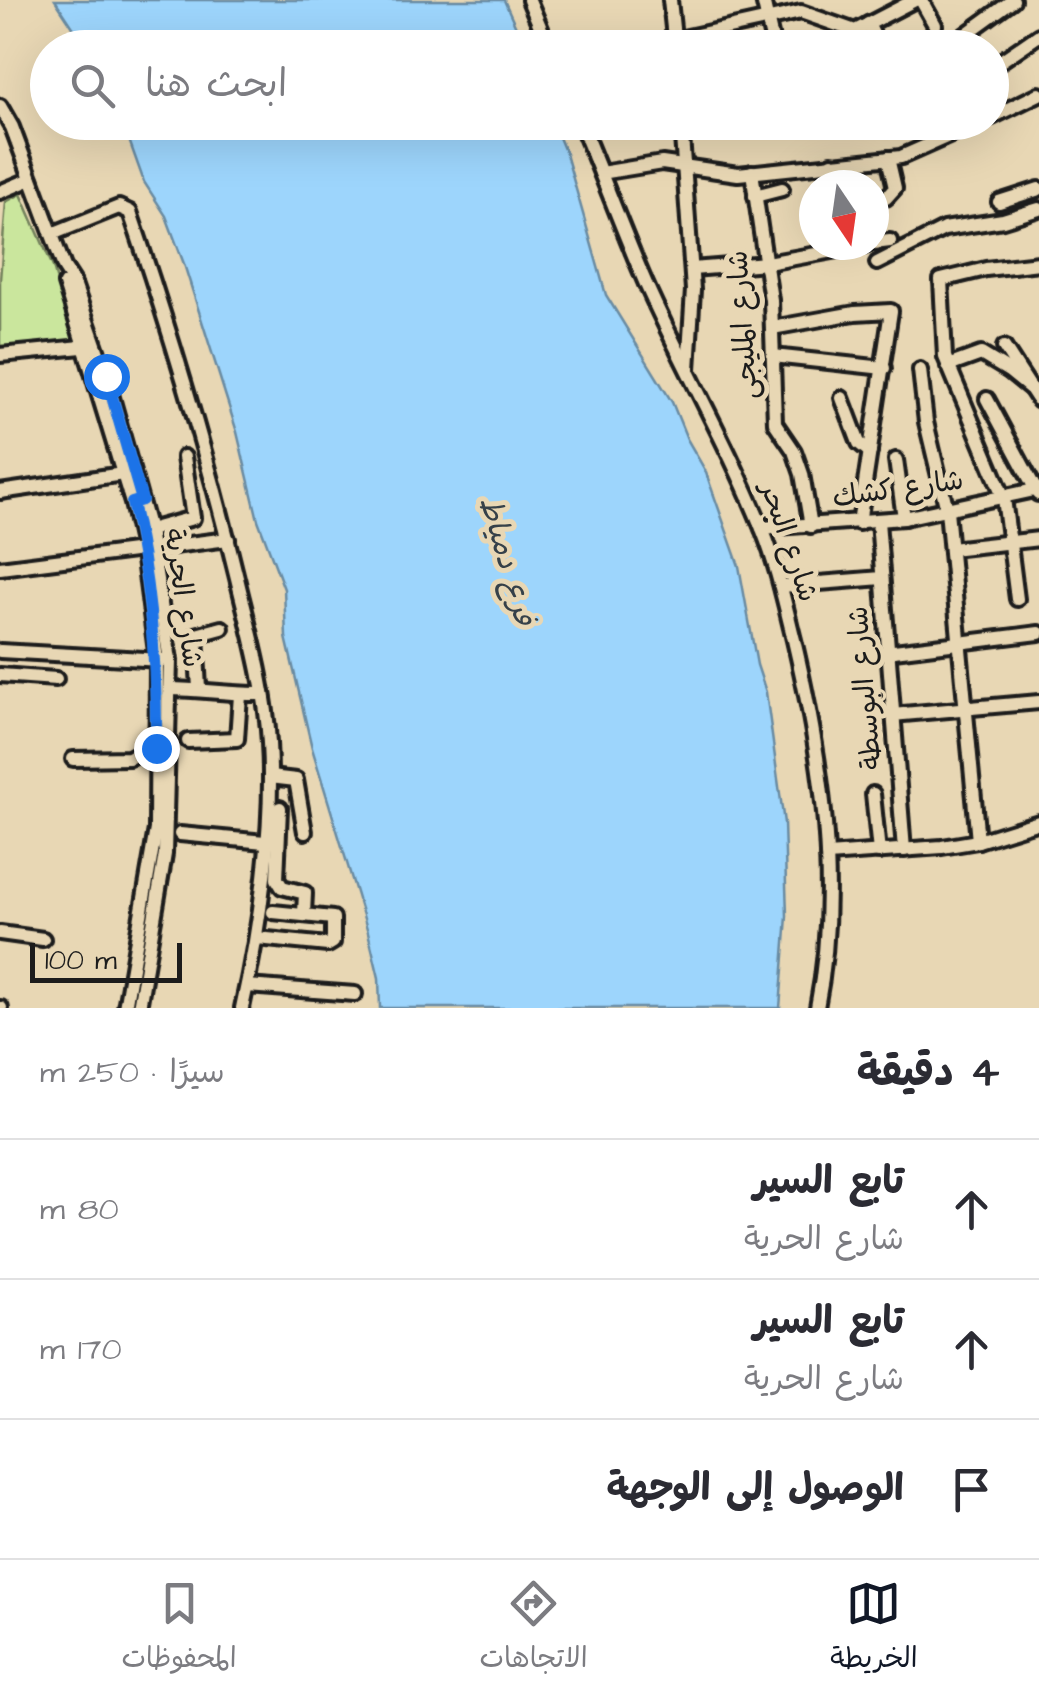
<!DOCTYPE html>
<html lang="ar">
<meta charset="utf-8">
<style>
body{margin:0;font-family:"Architects Daughter","Playpen Sans Arabic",sans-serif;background:#f7f7f7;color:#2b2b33;direction:rtl}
.compass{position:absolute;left:799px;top:170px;width:90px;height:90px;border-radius:50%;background:#fff;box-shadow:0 10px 40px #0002;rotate:167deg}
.scale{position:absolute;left:30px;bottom:25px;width:152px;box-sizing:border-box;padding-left:10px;border:5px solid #1c1c1c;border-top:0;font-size:28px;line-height:35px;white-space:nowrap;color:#1c1c1c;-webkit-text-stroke:8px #e8d7b4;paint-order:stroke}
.stop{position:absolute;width:30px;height:30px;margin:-22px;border:8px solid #1a73e8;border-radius:50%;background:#fff}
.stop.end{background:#1a73e8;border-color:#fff;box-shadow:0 2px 10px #0008}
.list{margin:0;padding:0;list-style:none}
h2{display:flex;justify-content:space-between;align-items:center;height:130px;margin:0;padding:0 40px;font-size:42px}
h2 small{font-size:32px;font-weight:400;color:#7c7c81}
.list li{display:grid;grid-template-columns:65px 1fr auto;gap:30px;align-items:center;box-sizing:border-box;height:140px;padding:0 40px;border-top:2px solid #e1e1e2}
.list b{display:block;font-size:38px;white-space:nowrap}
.list p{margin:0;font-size:32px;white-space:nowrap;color:#7c7c81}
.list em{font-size:32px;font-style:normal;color:#7c7c81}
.icon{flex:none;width:55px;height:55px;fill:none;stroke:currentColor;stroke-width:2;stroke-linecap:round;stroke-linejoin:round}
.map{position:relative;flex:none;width:1039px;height:1008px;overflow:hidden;direction:ltr}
.search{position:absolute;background:#fff;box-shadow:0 10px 40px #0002;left:30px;right:30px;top:30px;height:110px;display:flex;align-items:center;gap:25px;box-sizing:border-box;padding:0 35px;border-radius:55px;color:#7c7c81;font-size:38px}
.sheet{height:550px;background:#fff}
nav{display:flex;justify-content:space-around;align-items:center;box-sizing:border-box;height:140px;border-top:2px solid #e1e1e2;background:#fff;font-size:28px;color:#7c7c81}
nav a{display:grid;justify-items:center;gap:5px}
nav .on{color:#111827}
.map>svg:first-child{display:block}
</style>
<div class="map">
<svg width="1039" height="1008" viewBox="0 0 1039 1008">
<rect width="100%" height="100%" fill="#e8d7b4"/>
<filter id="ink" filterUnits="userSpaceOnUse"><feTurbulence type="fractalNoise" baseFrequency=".01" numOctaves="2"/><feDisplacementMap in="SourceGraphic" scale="20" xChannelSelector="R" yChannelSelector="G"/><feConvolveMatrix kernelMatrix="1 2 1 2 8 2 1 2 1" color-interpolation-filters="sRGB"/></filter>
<g filter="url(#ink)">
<path fill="#cae69d" stroke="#73815c" stroke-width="2.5" d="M21,194L53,267L75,344L0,348V280L6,202Z"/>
<g fill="#9dd5fc" stroke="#698ba2" stroke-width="2.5">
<path d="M55,0H504L525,47H86Z"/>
<path d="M123,123H553L566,154L606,295L672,402L687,439L705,470L739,566L757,665L766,692L784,823L787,916L780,1008H380L379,978L368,932L312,748L286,637L284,589L258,520L237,432L184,264L166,216L144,182Z"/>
</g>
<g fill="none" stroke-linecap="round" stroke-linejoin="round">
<defs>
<g id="minor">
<path d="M529,0L549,48"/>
<path d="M670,0L675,47"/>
<path d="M763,0L774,48"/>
<path d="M921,0L935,25"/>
<path d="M868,24L878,44"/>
<path d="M858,30L866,48"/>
<path d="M674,40L801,12L855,31L915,0"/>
<path d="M947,48L1013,0"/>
<path d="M992,67L1039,35"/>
<path d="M0,106L12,127L64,267L73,281L106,376L149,530L170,660L165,854L139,1008"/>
<path d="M992,117L1039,94"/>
<path d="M580,122C603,176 623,231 646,284C683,367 729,446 763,531C777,566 785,604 794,640C822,760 841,886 817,1008"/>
<path d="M681,122L693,290L688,369"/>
<path d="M832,163L843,185"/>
<path d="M752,172L771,300L775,423L794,451L802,474L811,526"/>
<path d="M601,173L662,163L738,174L901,157L980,122"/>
<path d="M0,192L31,179"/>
<path d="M755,196L782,189"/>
<path d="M886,198L895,188L888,158"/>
<path d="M999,202L1039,189"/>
<path d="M52,234L119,207L130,212C171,333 207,454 237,578C250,632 266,688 269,743C274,825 260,928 242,1008"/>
<path d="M874,243L890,241"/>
<path d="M877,263L944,229L1003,220L1039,209"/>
<path d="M692,269L767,263L866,245"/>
<path d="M65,284L132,503L143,552L157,660L156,829L125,1008"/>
<path d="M772,328L855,313L891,311L859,523"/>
<path d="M1004,347L1039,401"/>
<path d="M0,355L92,346"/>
<path d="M773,356L884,368"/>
<path d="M948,366L981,354L1009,371L1030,388"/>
<path d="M920,370L926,422L947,510L978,841"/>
<path d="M842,398L859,443L870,452"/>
<path d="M987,399L1038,494"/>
<path d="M896,460L904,518"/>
<path d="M0,492L123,474"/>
<path d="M878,521L904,850"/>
<path d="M762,528L904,518L1039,489"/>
<path d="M149,530L193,518L184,457"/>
<path d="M951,549L1039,539"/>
<path d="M0,568L228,539"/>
<path d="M781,586L882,578"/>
<path d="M1017,599L1004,498L945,357L941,280L986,269L1039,263"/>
<path d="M0,651L162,660"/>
<path d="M886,652L1039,633"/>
<path d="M0,675L56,679"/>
<path d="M170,689C202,689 231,695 263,694"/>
<path d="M199,689L196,635L222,628"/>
<path d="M892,715L1039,702"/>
<path d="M188,741L237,739L240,695"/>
<path d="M73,759L129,758L138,753H156"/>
<path d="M270,777L296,780L305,832"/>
<path d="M873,794L879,852"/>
<path d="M280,808L277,879L282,887L305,893L304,914"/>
<path d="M180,834L265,842"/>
<path d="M827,855L942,847L978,841L1039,822"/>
<path d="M0,933L43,939"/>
<path d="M257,938L328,945L333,942V918L273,912"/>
<path d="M247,986L355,994"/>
<path d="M0,1008H1"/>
</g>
</defs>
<use href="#minor" stroke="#1c1c1c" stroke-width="20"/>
<use href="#minor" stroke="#e8d7b4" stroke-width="12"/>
</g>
</g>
<g fill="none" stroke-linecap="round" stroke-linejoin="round" filter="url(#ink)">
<path stroke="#1a73e8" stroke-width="12" d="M106,376L142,500L132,503C151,585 157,664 156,748"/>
</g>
<g text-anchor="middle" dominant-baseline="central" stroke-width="10" stroke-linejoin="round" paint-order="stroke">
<g font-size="28" fill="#1c1c1c" stroke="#e8d7b4">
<text transform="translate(743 325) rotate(-94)">شارع المليجى</text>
<text transform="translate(898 489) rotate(-8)">شارع كشك</text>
<text transform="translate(789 542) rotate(71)">شارع البحر</text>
<text transform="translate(183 598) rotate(82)">شارع الحرية</text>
<text transform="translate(865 688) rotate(-95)">شارع البوسطة</text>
</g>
<g font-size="30" font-style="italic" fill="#364149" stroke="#e8d7b4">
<text transform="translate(507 561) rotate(74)">فرع دمياط</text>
</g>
</g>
</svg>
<svg class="compass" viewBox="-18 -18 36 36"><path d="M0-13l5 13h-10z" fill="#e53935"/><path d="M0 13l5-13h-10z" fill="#7c7c81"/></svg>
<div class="scale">100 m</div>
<div class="stop" style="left:106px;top:376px"></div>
<div class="stop end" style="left:156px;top:748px"></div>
<div class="search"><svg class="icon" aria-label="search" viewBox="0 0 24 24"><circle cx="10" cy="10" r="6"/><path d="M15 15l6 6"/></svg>ابحث هنا</div>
</div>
<section class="sheet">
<h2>4 دقيقة<small>سيرًا · 250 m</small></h2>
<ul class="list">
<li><svg class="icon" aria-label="ahead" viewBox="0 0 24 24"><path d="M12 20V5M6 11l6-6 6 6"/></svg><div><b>تابع السير</b><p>شارع الحرية</p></div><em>80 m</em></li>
<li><svg class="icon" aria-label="ahead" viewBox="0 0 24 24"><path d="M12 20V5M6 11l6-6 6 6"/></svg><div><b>تابع السير</b><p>شارع الحرية</p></div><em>170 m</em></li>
<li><svg class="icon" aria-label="arrive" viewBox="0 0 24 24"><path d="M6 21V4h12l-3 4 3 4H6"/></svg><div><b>الوصول إلى الوجهة</b></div></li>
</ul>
</section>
<nav>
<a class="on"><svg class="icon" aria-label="map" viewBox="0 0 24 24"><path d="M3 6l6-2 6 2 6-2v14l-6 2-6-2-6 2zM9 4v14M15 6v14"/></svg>الخريطة</a>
<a><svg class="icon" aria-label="directions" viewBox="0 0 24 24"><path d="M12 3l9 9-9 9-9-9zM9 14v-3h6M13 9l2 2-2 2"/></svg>الاتجاهات</a>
<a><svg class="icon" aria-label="saved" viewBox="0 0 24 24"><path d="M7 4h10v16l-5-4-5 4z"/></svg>المحفوظات</a>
</nav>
